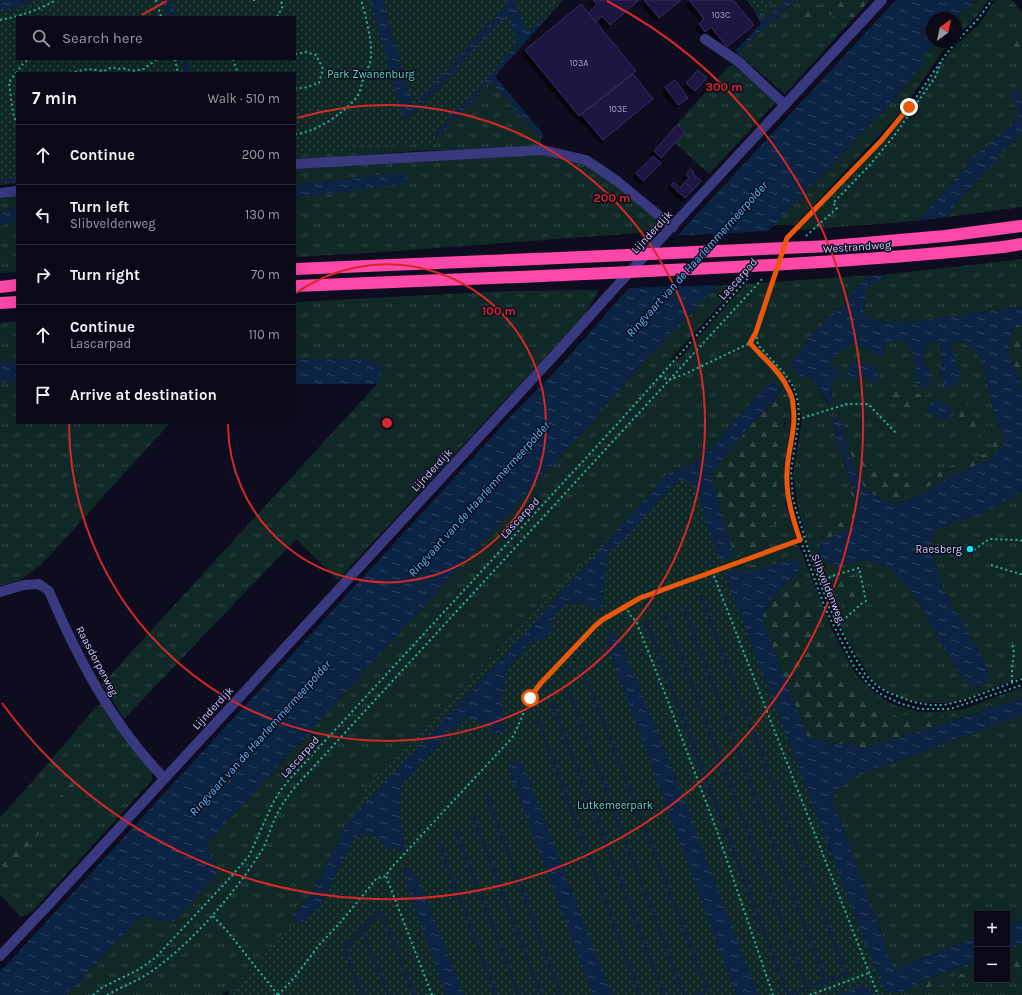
<!DOCTYPE html>
<meta charset="utf-8">
<style>
body{margin:0;font-family:Karla,sans-serif;background:#131220;color:#f1f3f6}
.controls{position:absolute;right:12px;bottom:12px;display:grid;overflow:hidden;border-radius:0px;box-shadow:0 4px 16px #0002}
.controls button{width:36px;height:36px;display:grid;place-items:center;padding:0;border:0;border-bottom:1px solid #2a2a36;background:#0a0917;color:#f1f3f6;font:20px sans-serif}
.compass{position:absolute;left:926px;top:12px;width:36px;height:36px;border-radius:50%;background:#0a0917;box-shadow:0 4px 16px #0002;rotate:33deg}
.stop{position:absolute;width:12px;height:12px;margin:-9px;border:3px solid #ea580c;border-radius:50%;background:#fff}
.stop.end{background:#ea580c;border-color:#fff;box-shadow:0 1px 4px #0008}
.list{margin:0;padding:0;list-style:none}
h2{display:flex;justify-content:space-between;align-items:center;height:52px;margin:0;padding:0 16px;font-size:17px}
h2 small{font-size:13px;font-weight:400;color:#999aa1}
.list li{display:grid;grid-template-columns:26px 1fr auto;gap:12px;align-items:center;box-sizing:border-box;height:60px;padding:0 16px;border-top:1px solid #2a2a36}
.list b{display:block;font-size:15px;white-space:nowrap}
.list p{margin:0;font-size:13px;white-space:nowrap;color:#999aa1}
.list em{font-size:13px;font-style:normal;color:#999aa1}
.icon{flex:none;width:22px;height:22px;fill:none;stroke:currentColor;stroke-width:2;stroke-linecap:round;stroke-linejoin:round}
.map{position:relative;flex:none;width:1022px;height:995px;overflow:hidden}
.search{position:absolute;background:#0a0917;box-shadow:0 4px 16px #0002;left:16px;top:16px;width:280px;height:44px;display:flex;align-items:center;gap:10px;box-sizing:border-box;padding:0 14px;border-radius:0px;color:#999aa1;font-size:15px}
.panel{position:absolute;background:#0a0917;box-shadow:0 4px 16px #0002;left:16px;top:72px;width:280px;height:352px;border-radius:0px}
.map>svg:first-child{display:block}
</style>
<div class="map">
<svg width="1022" height="995" viewBox="0 0 1022 995">
<defs>
<pattern id="grass-tufts" width="24" height="20" patternUnits="userSpaceOnUse"><rect width="24" height="20" fill="#102926"/><path d="M3 7l-1-3M5 7V3M7 7l1-3M15 17l-1-3M17 17v-4M19 17l1-3" fill="none" stroke="#324747"/></pattern>
<pattern id="forest-firs" width="22" height="20" patternUnits="userSpaceOnUse"><rect width="22" height="20" fill="#102926"/><path d="M5 1l3.5 6h-7zM16 11l3.5 6h-7z" fill="#324747"/></pattern>
<pattern id="park-dots" width="8" height="8" patternUnits="userSpaceOnUse"><rect width="8" height="8" fill="#102926"/><path d="M2 2h.1M6 6h.1" fill="none" stroke="#324747" stroke-width="1.8" stroke-linecap="round"/></pattern>
<pattern id="water-ripples" width="26" height="14" patternUnits="userSpaceOnUse"><rect width="26" height="14" fill="#0c2443"/><path d="M2 4q2-2 4 0t4 0M15 11q2-2 4 0t4 0" fill="none" stroke="#2e425f"/></pattern>
<filter id="shadow"><feDropShadow dx="-3.5" dy="3.5" stdDeviation="0" flood-color="#0009"/></filter>
</defs>
<rect width="100%" height="100%" fill="#0e0c1f"/>
<g fill="url(#grass-tufts)" fill-rule="evenodd">
<path d="M746,0H787L764,21Z"/>
<path d="M796,0H838L830,10L821,9L806,18L825,12L850,22L785,94L737,53Z"/>
<path d="M848,0H864L852,14Z"/>
<path d="M977,0H988L976,17L956,37V18L966,8L967,10Z"/>
<path d="M995,0H1012L1022,12V102L1016,87L1019,113L1012,126L977,154L919,221L798,230L904,117L952,49L981,22Z"/>
<path d="M934,42H952L942,52L902,111L795,225H773L882,113L926,60L922,56Z"/>
<path d="M734,65L776,102L709,174L669,137V133L729,66Z"/>
<path d="M490,80L541,139V147L414,151L295,160V137L438,138Z"/>
<path d="M1022,118V207L948,217L958,201L1011,144Z"/>
<path d="M540,155L580,161L619,187L662,223L652,232L383,252L295,257V198L406,172L295,185V167Z"/>
<path d="M17,196V208L14,207L0,213V198Z"/>
<path d="M9,222H17V272L0,273V226Z"/>
<path d="M1022,259V307L903,323L875,321L863,314L867,288L891,274Z"/>
<path d="M871,275L857,286L846,302L810,337L790,365L804,376L811,378L828,404L832,403L831,388L839,372L829,362L842,350L853,343L866,348L883,358L885,347L893,338L905,341L914,357L915,370L931,374L923,359L925,347L933,341L941,347V376L955,359L951,346L960,340L975,350L983,365L995,416L1003,433V447L929,490L906,502L889,504L865,489L850,459L842,422L835,435L859,511L820,553L818,558H822L839,565L867,560L891,568L913,593L952,663L965,682L976,686L978,688L988,672L982,657L942,587L931,548L935,530L993,508L1022,491V677L967,698L949,703H927L907,700L886,690L878,685L871,678L854,652L831,609L811,557L798,507L793,474L802,420L796,390L786,375L783,383L788,393L792,408L787,452L786,504L796,539L736,560L738,564L784,549L796,544L799,546L834,634L856,675L874,692L890,703L919,712H938L964,709L1022,687V698L993,708L990,705L986,710L957,720L949,715L919,720L908,715L897,717L827,668L811,601L795,595L804,579L800,574L777,595L763,614L774,594L799,573L798,569L801,565L796,562L747,572L902,992L929,978L977,961V980H1007V949L1022,943V995H232L227,990L222,995H66L140,917L217,874L207,844L591,423L643,362L717,286L739,284L670,360L679,359L746,284ZM774,382L780,390L786,395L785,424L774,503L777,524L765,526L762,531L766,536L779,535L735,556L734,554L729,559L608,555L296,921L292,915L309,898L333,852L345,828L500,661L669,472L698,462L769,383ZM934,401L944,420L926,408Z"/>
<path d="M599,290L585,314L338,580L296,539L124,719L102,684L377,384L365,359H295V302L507,291Z"/>
<path d="M17,321V362L0,363V323Z"/>
<path d="M0,382H17V423H170L41,565L19,581L0,586Z"/>
<path d="M101,704L152,772V780L32,912L21,917L0,895V817L25,790L95,708Z"/>
<path d="M1022,715V920L1007,925V914H977V937L894,969L833,800L835,792L851,778Z"/>
</g>
<g fill="url(#forest-firs)">
<path d="M838,0H848L852,14L864,0H870L850,22L825,12L806,18L801,10L813,2L821,9L830,10Z"/>
<path d="M1022,38V46L1009,49L1000,42Z"/>
<path d="M1022,325V390L1016,371L1008,352L1011,336L1016,326Z"/>
<path d="M890,385L921,395L926,405L911,413L888,397L886,389Z"/>
<path d="M780,390L786,395V400L783,443L774,503L777,524L765,526L762,531L766,536L779,535L784,539L742,553L734,557L710,474L756,419L777,396Z"/>
<path d="M963,400L982,426H992L1003,433V447L985,462L953,475L889,504L865,489L847,444L857,445L873,468L903,474L910,487L946,468L992,451L994,438L991,434L982,432L972,441L951,418Z"/>
<path d="M851,483L859,511L851,528L830,538L811,529L831,522H849L853,513L852,506L854,499L851,494L846,491Z"/>
<path d="M771,558H776L775,564L747,572L740,571Z"/>
<path d="M822,558C833,568 841,565 854,562L855,565L844,569L829,570L822,562Z"/>
<path d="M800,574L804,579L795,595L811,601L827,668L897,717L908,715L919,720L949,715L957,720L861,749L857,746L830,743L807,736L763,621V614L777,595Z"/>
<path d="M855,575L863,598L855,606L845,607L836,582L841,577Z"/>
<path d="M74,780L79,786L3,875L0,872V868Z"/>
<path d="M1022,948V975L1011,970L1007,971V954Z"/>
<path d="M957,973L973,976L977,973V978L952,986V978Z"/>
<path d="M944,977V985L913,989L922,982Z"/>
</g>
<g fill="url(#park-dots)" fill-rule="evenodd">
<path d="M0,0H563L434,143L295,154V73H17V183L0,185ZM17,17H295V59H17Z"/>
<path d="M750,0H774L762,13Z"/>
<path d="M669,474L700,484L851,893L893,995H227L314,902L367,785Z"/>
</g>
<g fill="url(#water-ripples)">
<path d="M0,0H33L22,6L0,10Z"/>
<path d="M163,0H171L176,17H167Z"/>
<path d="M370,0H383L413,106L507,5L506,0H516L525,29L531,31L537,24L546,19L495,76L543,134L541,139L490,81L438,138L435,135L518,44L508,14L405,122Z"/>
<path d="M787,0H796L737,53L735,51L761,24L754,10L764,20Z"/>
<path d="M896,0H976L967,10L966,8L956,18H932V42H934L923,56L926,60L882,113L800,197L717,286L643,362L591,423L207,844L217,874L173,922L140,917L66,995H0V972L512,415L552,375L627,290Z"/>
<path d="M188,61L191,73H184L181,63Z"/>
<path d="M1016,87C1018,92 1021,97 1022,102C1022,112 1021,121 1022,132L958,201L948,217L891,274L867,288L863,314L875,321L903,323L1022,307V325L1016,326L1011,336L1008,352L1016,371L1022,390V491L993,508L935,530L931,548L942,587L982,657L988,672V679L981,683L982,688L980,689L976,686L971,687L965,682L952,663L913,593L891,568L867,560L839,566L828,563L822,558H818L820,553L818,547L827,539L851,528L859,511L835,435L832,419L836,415L842,422L850,459L865,489L889,504L906,502L929,490L953,475L985,462L1003,447V433L995,416L983,365L975,350L960,340L951,346L960,374L958,385L947,388C938,378 942,361 941,347L933,341L925,346L923,359L931,374V385L924,389L916,385L914,357L905,341L893,339L885,347L883,358L866,348L853,343L842,350L829,362L839,372L831,388L832,403L830,405L811,378L800,376L790,365L810,337L846,302L857,286L871,275L977,154L1012,126L1019,113L1009,92Z"/>
<path d="M406,172L408,184L295,198V185Z"/>
<path d="M17,177V181L0,183V179Z"/>
<path d="M14,207L17,208V222H9L0,226V213Z"/>
<path d="M295,359H365L380,364L381,374L377,384H295Z"/>
<path d="M17,362V382H0V363Z"/>
<path d="M852,363L872,364L878,373L879,382L873,383L866,377L852,380L847,377V370Z"/>
<path d="M774,382L780,390L777,395L756,419L710,474L734,554L729,559L724,560L718,557L694,484L683,480L676,482L627,537L608,554L602,607L598,611L583,603H566L552,619V631L544,639L532,641L507,670L502,701L504,731L496,737C487,725 479,718 464,718L402,784L399,813L405,848L400,852L396,847L388,849L378,838L365,833L352,841L320,905L302,924L296,921L292,915L309,898L333,852L345,828L360,808L500,661L669,472L698,462L769,383Z"/>
<path d="M934,401H944L950,409L949,417L944,420L935,414L930,416L926,408Z"/>
<path d="M793,559L801,565L798,569L799,573C785,585 763,600 763,621L807,736L830,743L857,746L861,749L986,711L987,705L993,708L1022,698V715L851,778L835,792L833,800L894,969L977,937V961L929,978L902,992L887,993L880,981L727,580V573L733,570L747,572Z"/>
<path d="M613,632L620,641L673,770L758,995H736L606,643L608,634Z"/>
<path d="M516,761L523,764L612,995H593L509,771L510,763Z"/>
<path d="M407,866L412,868V873L418,878L464,995H446L406,883V876L404,869Z"/>
<path d="M1022,920V943L1007,949V925Z"/>
<path d="M859,986L869,988L872,995H836Z"/>
</g>
<g fill="#0e0c1f">
<path d="M951,217L894,274L867,276L916,221Z"/>
<path d="M771,231L720,285L625,288L674,236Z"/>
</g>
<g fill="none" stroke-linecap="round" stroke-linejoin="round">
<g stroke="#0c2443" stroke-width="3">
<path d="M701,597L846,974L789,995"/>
<path d="M683,606L826,982"/>
<path d="M665,614L807,988"/>
<path d="M646,620L788,995"/>
<path d="M583,670L708,991L698,995"/>
<path d="M567,687L684,995"/>
<path d="M552,703L664,995"/>
<path d="M538,720L640,995"/>
<path d="M486,794L561,995"/>
<path d="M473,816L541,995"/>
<path d="M456,831L519,995"/>
<path d="M439,843L496,995"/>
<path d="M362,930L388,995"/>
<path d="M362,995L344,949L381,911L414,995"/>
</g>
</g>
<g fill="#1e1940" stroke="#342b6b" filter="url(#shadow)">
<path d="M593,0H639L610,25L602,16L596,22L588,13L597,4Z"/>
<path d="M644,0H681L659,18Z"/>
<path d="M689,0H733L754,25L727,47L711,27L705,32L699,24L704,19Z"/>
<path d="M581,4L636,71L579,116L525,50Z"/>
<path d="M698,70L707,78L695,91L686,83Z"/>
<path d="M633,74L653,99L603,140L581,114Z"/>
<path d="M675,80L688,98L678,105L665,87Z"/>
<path d="M677,125L685,132L661,158L654,151Z"/>
<path d="M653,156L661,163L643,181L636,173Z"/>
<path d="M691,169L694,172L692,173L701,181L693,190L685,182L689,178L686,175Z"/>
<path d="M674,182L680,188L685,182L693,190L685,198L671,185Z"/>
</g>
<g fill="none" stroke-linecap="round" stroke-linejoin="round">
<g stroke="#2eaf9f" stroke-width="2" stroke-dasharray="2 3" stroke-linecap="butt">
<path d="M156,0L161,17"/>
<path d="M253,0H257"/>
<path d="M277,17L283,6L280,0"/>
<path d="M0,20C20,16 39,10 56,0"/>
<path d="M956,42L978,19L992,0"/>
<path d="M295,54L306,52L316,55L323,69L319,83L304,88H295"/>
<path d="M175,59L178,73"/>
<path d="M233,59L237,71L239,73"/>
<path d="M70,73L88,69L104,71L112,67C120,71 122,66 131,71L144,69L157,59"/>
<path d="M17,125L13,113L9,82L22,65L29,59"/>
<path d="M295,134C315,133 344,113 357,97C361,91 362,81 365,74C367,69 371,63 371,57C372,40 366,17 361,0"/>
<path d="M806,236L837,208L833,203L869,166L894,136L936,76L941,62"/>
<path d="M788,237C828,195 870,154 907,109C925,87 938,63 956,42"/>
<path d="M756,332L758,345L784,373L794,388L798,402L799,419L791,471L793,499L810,555L829,607L852,652L865,674L876,685L887,692L913,702L930,705H944L965,700L1022,679"/>
<path d="M750,343L776,371L787,385L793,404V423L792,437L788,454L786,475L788,499L799,536L825,608L853,665L862,676L868,684L882,695L902,704L920,709H950L1022,685"/>
<path d="M660,376L669,380L685,374L750,343L756,332L775,276"/>
<path d="M793,421L847,404H868L896,433"/>
<path d="M974,550L989,539L1020,540L1022,541"/>
<path d="M991,565L1020,574H1022"/>
<path d="M712,571L878,995"/>
<path d="M820,583L832,576L859,568L866,601L861,604L838,625"/>
<path d="M626,606L630,615L636,621L664,691L717,831L773,995"/>
<path d="M1012,682V669L1014,653L1012,642"/>
<path d="M213,916L228,932L278,995"/>
<path d="M93,995L103,987L138,970L155,958L228,880L249,856L273,803L280,791L289,780L620,421L749,277"/>
<path d="M107,995C123,986 140,980 155,969C196,938 231,897 259,855C266,845 269,832 274,821C279,808 287,797 296,786L764,277"/>
<path d="M278,995L295,977L319,945L340,923L377,878L386,876"/>
<path d="M432,995L386,876L391,868L510,740L514,735L530,698L540,684L595,626C624,603 659,591 694,578C730,564 767,550 805,538"/>
<path d="M810,995L869,973"/>
</g>
<g stroke="#38397e" stroke-width="10">
<path d="M705,39L739,62L785,105"/>
<path d="M295,164L543,150L586,160L617,181L673,227"/>
<path d="M0,193L17,191"/>
<path d="M0,592L24,585L39,584L49,591C78,659 112,724 164,778"/>
<path d="M0,956L51,902L560,349L614,289L882,0"/>
</g>
<g stroke="#fd47a9" stroke-width="12">
<path d="M1003,247L1022,244"/>
<path d="M295,269L559,258"/>
<path d="M295,286L543,276"/>
<path d="M0,287L17,285"/>
<path d="M0,303L17,302"/>
</g>
<g stroke="#fd47a9" stroke-width="12">
<path d="M559,258L831,246L945,236L1021,226"/>
<path d="M543,276C696,269 850,263 1003,247"/>
</g>
</g>
<g fill="none" stroke-linecap="round" stroke-linejoin="round">
<path stroke="#ea580c" stroke-width="5" d="M530,698L540,684L595,626L602,620L640,598L800,540C793,519 786,497 787,474C787,451 797,428 793,405C793,399 790,392 787,387C781,372 761,356 750,343L756,332L787,238L881,141L909,107"/>
</g>
<g fill="none" stroke="#d62828" stroke-width="2">
<path d="M296 293A159 159 0 1 1 228 424"/>
<path d="M297 118A318 318 0 1 1 69 423"/>
<path d="M142 15A476 476 0 0 1 167 1M607 1A476 476 0 1 1 2 703"/>
</g>
<circle fill="#02eaf3" stroke="#0e0c1f" stroke-width="1.5" cx="970" cy="549" r="4"/>
<g text-anchor="middle" dominant-baseline="central" stroke-width="3" stroke-linejoin="round" paint-order="stroke">
<g font-size="9" fill="#a29ece">
<text x="721" y="15">103C</text>
<text x="579" y="63">103A</text>
<text x="618" y="109">103E</text>
</g>
<g font-size="11" fill="#58ddb4" stroke="#0e0c1f">
<text x="371" y="74">Park Zwanenburg</text>
<text x="615" y="805">Lutkemeerpark</text>
</g>
<g font-size="11" fill="#cecbfe" stroke="#0e0c1f">
<text transform="translate(652 232) rotate(-47)">Lijnderdijk</text>
<text transform="translate(857 247) rotate(-4)">Westrandweg</text>
<text transform="translate(738 279) rotate(-48)">Lascarpad</text>
<text transform="translate(432 470) rotate(-47)">Lijnderdijk</text>
<text transform="translate(520 518) rotate(-47)">Lascarpad</text>
<text transform="translate(828 588) rotate(68)">Slibveldenweg</text>
<text transform="translate(97 661) rotate(62)">Raasdorperweg</text>
<text transform="translate(213 708) rotate(-47)">Lijnderdijk</text>
<text transform="translate(300 757) rotate(-48)">Lascarpad</text>
</g>
<g font-size="11" fill="#cecbfe" stroke="#0e0c1f" text-anchor="end">
<text x="962" y="549">Raesberg</text>
</g>
<g font-size="12" font-style="italic" fill="#5abcfd" stroke="#0e0c1f">
<text transform="translate(697 259) rotate(-48)">Ringvaart van de Haarlemmermeerpolder</text>
<text transform="translate(479 499) rotate(-48)">Ringvaart van de Haarlemmermeerpolder</text>
<text transform="translate(260 738) rotate(-48)">Ringvaart van de Haarlemmermeerpolder</text>
</g>
</g>
<circle cx="387" cy="423" r="6" fill="#d62828" stroke="#0e0c1f" stroke-width="2"/>
<g font-size="12" text-anchor="middle" font-weight="bold" fill="#d62828" stroke="#0e0c1f" stroke-width="3" stroke-linejoin="round" paint-order="stroke">
<text x="724" y="91">300 m</text>
<text x="612" y="202">200 m</text>
<text x="499" y="315">100 m</text>
</g>
</svg>
<div class="controls">
<button>+</button>
<button>−</button>
</div>
<svg class="compass" viewBox="-18 -18 36 36"><path d="M0-13l5 13h-10z" fill="#e53935"/><path d="M0 13l5-13h-10z" fill="#999aa1"/></svg>
<div class="stop" style="left:530px;top:698px"></div>
<div class="stop end" style="left:909px;top:107px"></div>
<div class="search"><svg class="icon" aria-label="search" viewBox="0 0 24 24"><circle cx="10" cy="10" r="6"/><path d="M15 15l6 6"/></svg>Search here</div>
<section class="panel">
<h2>7 min<small>Walk · 510 m</small></h2>
<ul class="list">
<li><svg class="icon" aria-label="ahead" viewBox="0 0 24 24"><path d="M12 20V5M6 11l6-6 6 6"/></svg><div><b>Continue</b></div><em>200 m</em></li>
<li><svg class="icon" aria-label="left" viewBox="0 0 24 24"><path d="M17 20v-9H6M10 6l-5 5 5 5"/></svg><div><b>Turn left</b><p>Slibveldenweg</p></div><em>130 m</em></li>
<li><svg class="icon" aria-label="right" viewBox="0 0 24 24"><path d="M7 20v-9h11M14 6l5 5-5 5"/></svg><div><b>Turn right</b></div><em>70 m</em></li>
<li><svg class="icon" aria-label="ahead" viewBox="0 0 24 24"><path d="M12 20V5M6 11l6-6 6 6"/></svg><div><b>Continue</b><p>Lascarpad</p></div><em>110 m</em></li>
<li><svg class="icon" aria-label="arrive" viewBox="0 0 24 24"><path d="M6 21V4h12l-3 4 3 4H6"/></svg><div><b>Arrive at destination</b></div></li>
</ul>
</section>
</div>
